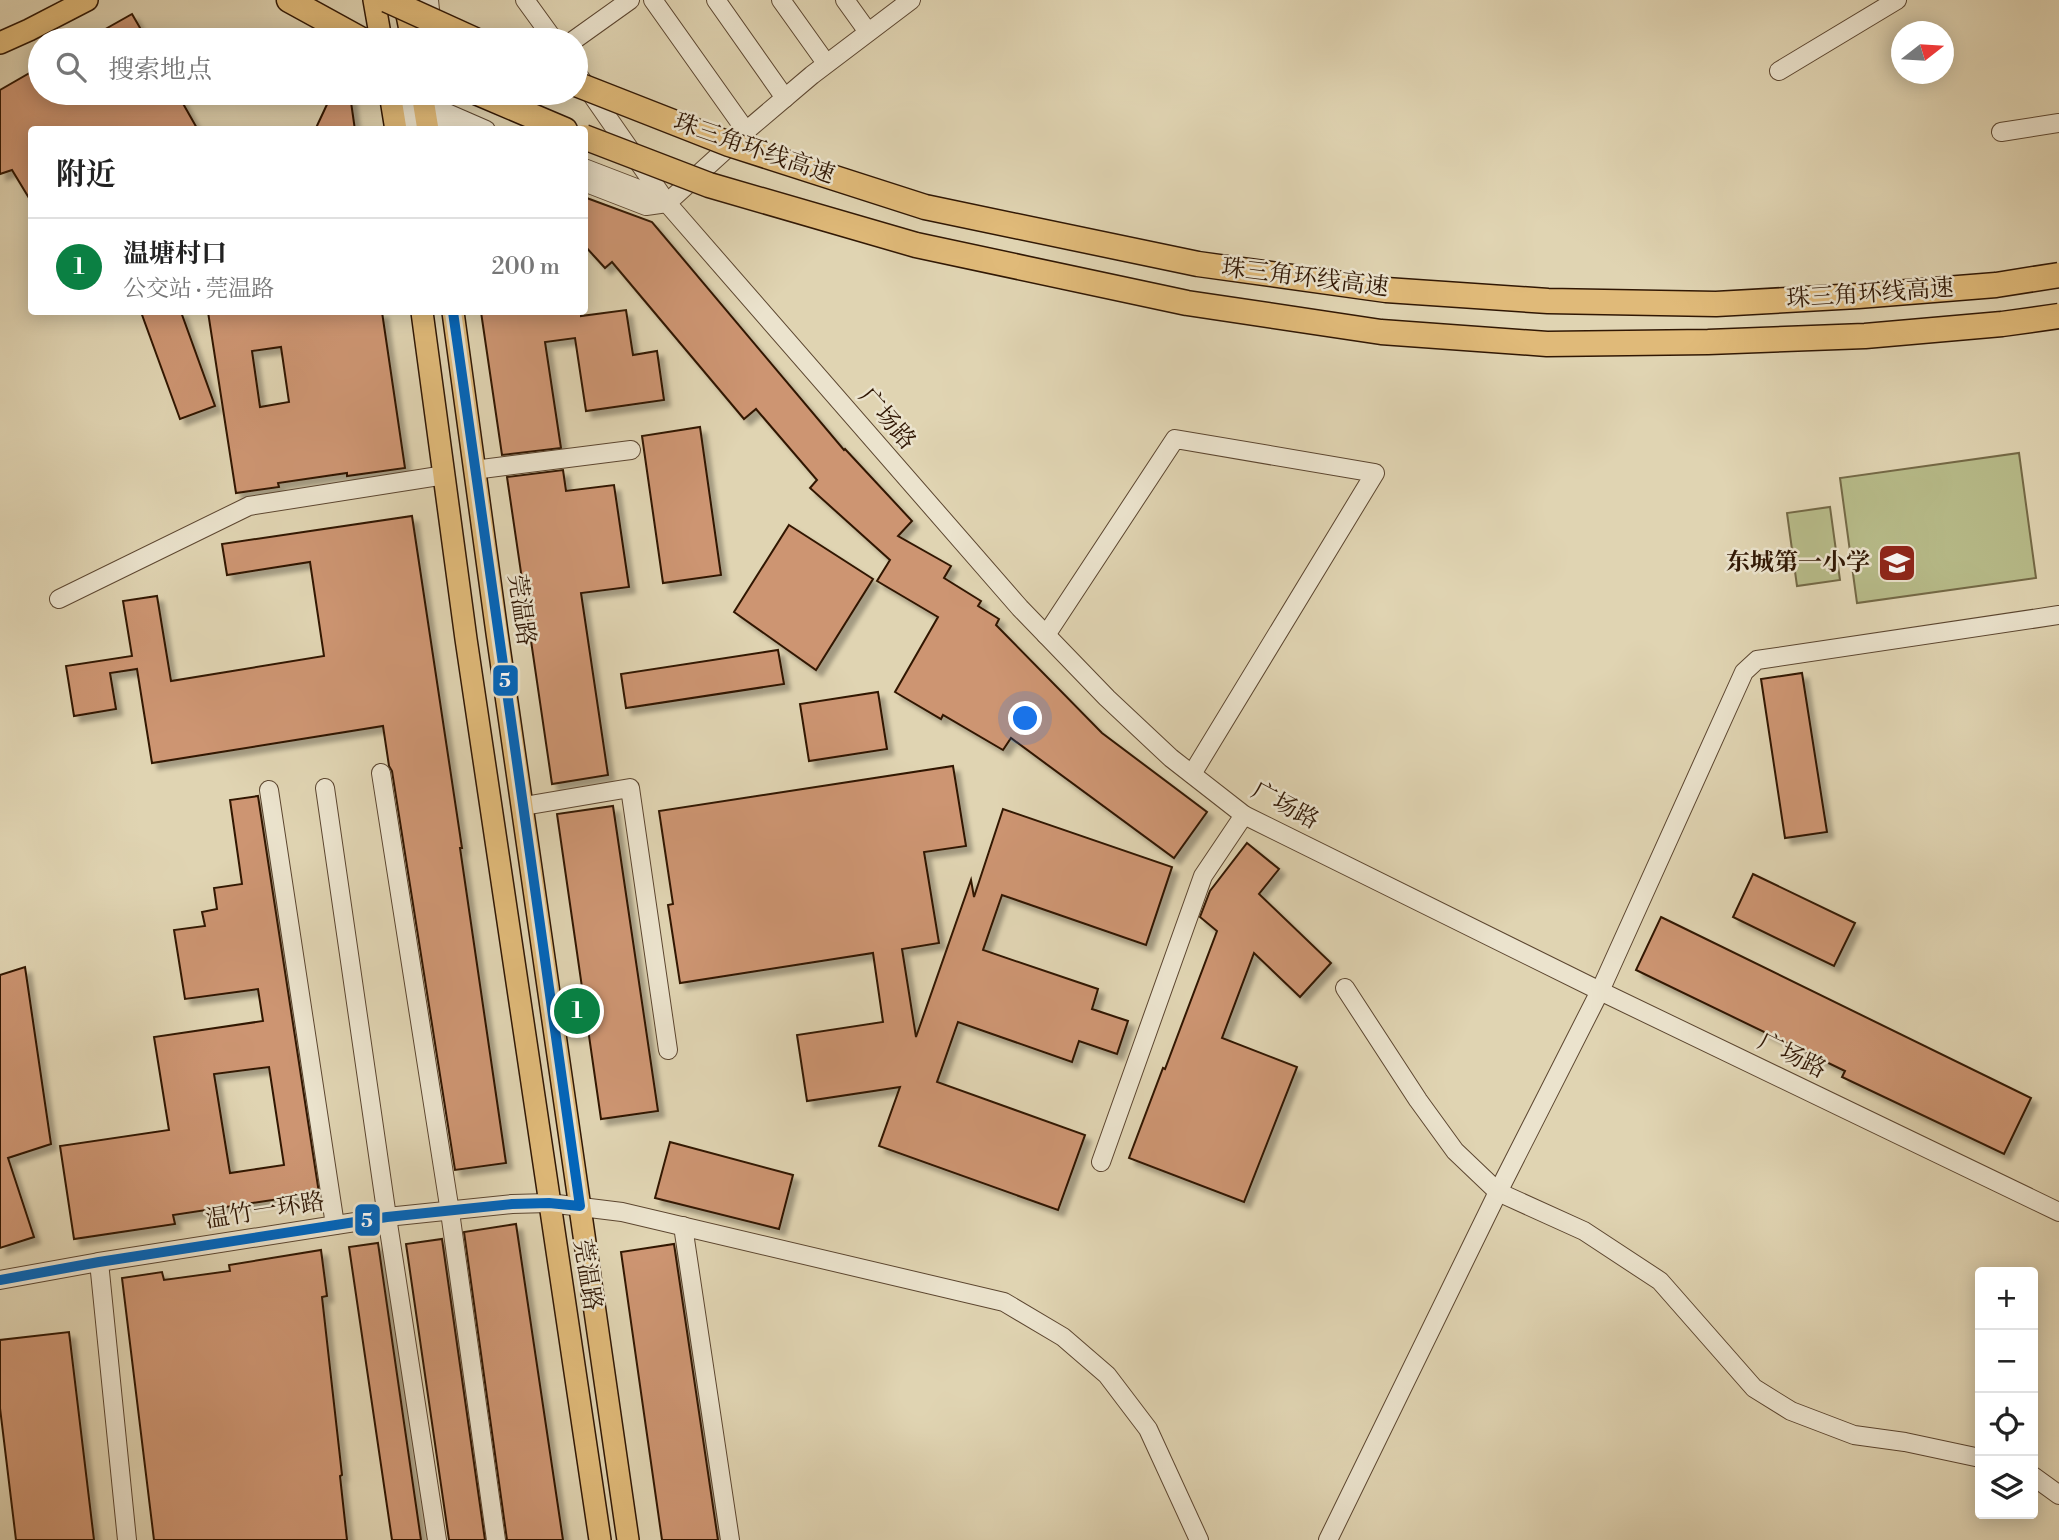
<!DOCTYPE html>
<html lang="zh">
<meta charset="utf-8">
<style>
body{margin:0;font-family:"Libre Bodoni","Noto Serif SC",serif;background:#f6f6f6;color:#222}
.controls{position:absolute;right:21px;bottom:21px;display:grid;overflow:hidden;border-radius:7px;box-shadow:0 4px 18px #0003}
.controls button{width:63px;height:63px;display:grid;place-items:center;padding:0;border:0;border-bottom:2px solid #e0e0e0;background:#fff;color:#222;font:35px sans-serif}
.compass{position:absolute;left:1891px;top:21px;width:63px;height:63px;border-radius:50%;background:#fff;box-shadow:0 4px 18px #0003;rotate:73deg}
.you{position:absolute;left:1026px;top:719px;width:24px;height:24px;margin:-18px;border:5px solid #fff;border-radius:50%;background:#1a73e8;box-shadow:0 0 0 10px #1a73e833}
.badge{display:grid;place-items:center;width:46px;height:46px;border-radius:50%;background:#0b8043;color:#fff;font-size:23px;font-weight:700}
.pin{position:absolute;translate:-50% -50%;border:4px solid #fff;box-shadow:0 2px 7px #0006}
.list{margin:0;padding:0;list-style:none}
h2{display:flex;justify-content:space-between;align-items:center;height:91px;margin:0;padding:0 28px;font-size:30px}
h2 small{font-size:23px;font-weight:400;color:#767676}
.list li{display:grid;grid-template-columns:46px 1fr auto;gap:21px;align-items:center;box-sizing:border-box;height:98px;padding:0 28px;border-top:2px solid #e0e0e0}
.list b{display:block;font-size:26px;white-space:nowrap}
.list p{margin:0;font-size:23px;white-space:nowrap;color:#767676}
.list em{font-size:23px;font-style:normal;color:#767676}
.icon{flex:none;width:38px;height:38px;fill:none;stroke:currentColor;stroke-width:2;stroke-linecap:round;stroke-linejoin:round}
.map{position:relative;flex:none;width:2059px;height:1540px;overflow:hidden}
.search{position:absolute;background:#fff;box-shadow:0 4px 18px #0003;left:28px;top:28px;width:560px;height:77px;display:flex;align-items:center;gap:18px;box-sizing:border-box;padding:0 24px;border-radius:38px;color:#767676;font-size:26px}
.panel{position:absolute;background:#fff;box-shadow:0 4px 18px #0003;left:28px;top:126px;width:560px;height:189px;border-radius:7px}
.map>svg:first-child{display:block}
</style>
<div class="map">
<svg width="2059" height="1540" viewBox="0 0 2059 1540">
<defs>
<filter id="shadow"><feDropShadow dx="6" dy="6" stdDeviation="2" flood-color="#0004"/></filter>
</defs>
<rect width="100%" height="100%" fill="#e0d4b2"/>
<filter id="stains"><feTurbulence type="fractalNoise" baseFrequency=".00286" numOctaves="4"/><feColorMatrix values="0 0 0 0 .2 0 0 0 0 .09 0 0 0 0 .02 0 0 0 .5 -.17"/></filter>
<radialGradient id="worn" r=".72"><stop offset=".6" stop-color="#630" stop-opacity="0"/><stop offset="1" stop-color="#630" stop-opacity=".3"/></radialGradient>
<g fill="#b7bb89" stroke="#746946" stroke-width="2">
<path d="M2019,453L2036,578L1857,603L1840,478Z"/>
<path d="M1830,507L1840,580L1797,586L1787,513Z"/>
</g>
<g fill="#cd9572" stroke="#301704" stroke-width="2" fill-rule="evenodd" filter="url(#shadow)">
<path d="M132,14L147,40H86Z"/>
<path d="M40,67V93H177L198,130H32V203L12,170L0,174V90Z"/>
<path d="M350,95L355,130H315L330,98Z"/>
<path d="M584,197L652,222L844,450L845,449L912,521L898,536L951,566L944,578L981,601L978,606L999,619L996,625L1102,733L1207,812L1174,858L1011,738L1003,750L943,715L941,719L895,692L938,617L877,581L890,560L810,488L817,480L756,409L744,419L612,262L605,268L584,245Z"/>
<path d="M626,310L633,355L657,351L664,400L586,411L575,338L545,342L561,448L502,455L481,312H581V316Z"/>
<path d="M141,312H181L215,406L180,419Z"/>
<path d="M208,312H382L405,468L347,476V473L278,483L279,487L236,493ZM281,347L289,402L260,407L252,351Z"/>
<path d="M700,427L721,575L663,583L642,436Z"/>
<path d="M563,470L566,491L614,485L629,587L581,593L608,775L552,784L507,477Z"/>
<path d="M412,516L462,848H460L506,1163L455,1170L392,771L389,766L383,726L152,763L137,669L110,673L116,709L74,716L66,666L132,656L123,601L157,596L171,681L324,656L310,562L227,575L222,544Z"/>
<path d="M789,525L873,579L816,670L734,612Z"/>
<path d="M778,650L784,684L626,708L621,674Z"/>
<path d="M1802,673L1827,832L1785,838L1761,679Z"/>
<path d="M878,692L887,749L809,761L800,704Z"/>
<path d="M953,766L966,846L924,852L939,943L902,949L916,1037L971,880L974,897L1003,809L1172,867L1146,945L1002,895L983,950L1098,989L1092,1009L1128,1021L1117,1054L1079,1041L1072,1062L958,1022L937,1082L1085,1135L1058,1210L879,1146L900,1087L807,1101L797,1035L883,1022L873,953L680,983L668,905L673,904L659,811Z"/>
<path d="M258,796L319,1193L173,1215L175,1224L74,1239L60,1146L169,1130L154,1037L263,1021L258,989L185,999L174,930L205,926L202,912L217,909L214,888L242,884L230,800ZM269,1067L284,1165L230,1173L214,1074Z"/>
<path d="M613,806L658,1111L601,1119L557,814Z"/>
<path d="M1247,843L1279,869L1259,894L1331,963L1300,997L1254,953L1222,1038L1297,1067L1244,1202L1129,1158L1163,1068L1165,1069L1217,931L1200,917L1210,891Z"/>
<path d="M1753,874L1855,923L1834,966L1733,917Z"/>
<path d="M1661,917L2031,1098L2004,1154L1842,1077L1845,1071L1636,970Z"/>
<path d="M25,967L51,1144L8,1158L34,1237L0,1248V975Z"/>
<path d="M670,1142L793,1175L779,1229L655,1198Z"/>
<path d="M516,1224L563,1540H507L464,1232Z"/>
<path d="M442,1239L485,1540H449L406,1244Z"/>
<path d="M378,1243L421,1540H392L349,1247Z"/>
<path d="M674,1244L718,1540H662L621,1252Z"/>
<path d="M321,1250L327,1296L322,1297L342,1475L340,1476L347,1540H154L122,1278L162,1272L164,1280L230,1271L229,1265Z"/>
<path d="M69,1332L94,1540H16L0,1408V1340Z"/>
</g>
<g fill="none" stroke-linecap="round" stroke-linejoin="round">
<defs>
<g id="minor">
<path d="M429,0L433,40"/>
<path d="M525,0L554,40"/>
<path d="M653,0L746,131"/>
<path d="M716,0L785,98"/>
<path d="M781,0L826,63"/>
<path d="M845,0L868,32"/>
<path d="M574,40L630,0"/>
<path d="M1779,71L1897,0"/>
<path d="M576,72L667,203L1020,608L1107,698L1171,758L1244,815L1600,991L2059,1212"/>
<path d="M450,130L427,121L394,118L424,103L486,130"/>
<path d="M2001,132L2059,123"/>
<path d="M584,168L649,193L664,201"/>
<path d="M584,182L646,206L667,203"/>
<path d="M667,203L746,131L812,75L911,0"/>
<path d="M474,470L631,450"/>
<path d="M59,599L249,506L445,475"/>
<path d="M1046,635L1175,439L1375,473L1192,774"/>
<path d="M381,773L450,1212L496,1540"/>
<path d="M325,788L387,1217L437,1540"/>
<path d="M269,790L335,1225"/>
<path d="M524,806L630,788L668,1050"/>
<path d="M1345,988L1418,1100L1455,1151L1498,1192L1584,1231L1660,1281L1754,1388L1791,1411L1854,1435L1905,1442L1980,1458"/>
<path d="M1101,1162L1203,876L1244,815"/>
<path d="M683,1226L730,1540"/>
<path d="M99,1262L127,1540"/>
<path d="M0,1280L99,1262L387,1217L512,1204L549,1203L622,1212L1004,1302L1063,1337L1107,1375L1148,1429L1199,1540"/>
<path d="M2033,1476L2059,1495"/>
<path d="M1328,1540L1498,1192L1600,991L1744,672L1757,660L2059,615"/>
</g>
<g id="major">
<path d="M374,0L381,40"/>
<path d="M404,0L412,40"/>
<path d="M0,43L29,30L87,0"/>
<path d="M390,93L396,130"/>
<path d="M422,93L428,130"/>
<path d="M422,312L466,639L600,1540"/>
<path d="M453,312L497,633L628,1540"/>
</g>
<g id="highway">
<path d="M289,0L362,40"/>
<path d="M478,93L565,130"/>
</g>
</defs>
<use href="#minor" stroke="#5c4630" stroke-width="20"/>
<use href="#major" stroke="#301704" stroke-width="24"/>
<use href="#highway" stroke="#301704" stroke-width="27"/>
<use href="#minor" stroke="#ebe3cd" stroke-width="18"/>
<use href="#major" stroke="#e0ba79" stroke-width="21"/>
<use href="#highway" stroke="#e0ba79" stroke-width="24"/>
<defs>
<g id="highway-bridge">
<path d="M387,0L475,40"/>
<path d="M576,84L729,144L925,207L1198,264L1386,290L1548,301L1716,304L1858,296L1996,285L2059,275"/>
<path d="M584,137L709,185L916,245L1187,303L1381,332L1547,344L1708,342L1865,336L2002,324L2059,316"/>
</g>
</defs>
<use href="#highway-bridge" stroke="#301704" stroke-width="27" stroke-linecap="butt"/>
<use href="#highway-bridge" stroke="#e0ba79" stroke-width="24"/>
<defs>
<path id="bus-1" d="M0,1280L99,1262L387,1217L512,1204L549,1203L580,1206L453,312"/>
</defs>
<use href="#bus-1" stroke="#ebe3cd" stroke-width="16"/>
<use href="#bus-1" stroke="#0065bd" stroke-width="10"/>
</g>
<defs>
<symbol id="school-square" viewBox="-11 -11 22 22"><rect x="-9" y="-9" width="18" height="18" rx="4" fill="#8f2418" stroke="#ebe3cd"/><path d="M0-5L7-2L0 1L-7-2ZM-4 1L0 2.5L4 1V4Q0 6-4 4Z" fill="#fff"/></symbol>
</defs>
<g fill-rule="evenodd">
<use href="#school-square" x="1875" y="541" width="44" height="44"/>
</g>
<g text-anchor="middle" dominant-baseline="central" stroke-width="5" stroke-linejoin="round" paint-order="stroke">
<g font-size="24" fill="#301704" stroke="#ebe3cd">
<text transform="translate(754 149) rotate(19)">珠三角环线高速</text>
<text transform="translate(1305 278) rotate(7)">珠三角环线高速</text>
<text transform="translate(1870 294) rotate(-4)">珠三角环线高速</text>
<text transform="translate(887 419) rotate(49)">广场路</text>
<text transform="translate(521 610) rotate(82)">莞温路</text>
<text transform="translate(1285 806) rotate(28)">广场路</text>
<text transform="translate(1792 1056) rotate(26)">广场路</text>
<text transform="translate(265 1211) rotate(-9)">温竹一环路</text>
<text transform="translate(587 1275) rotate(81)">莞温路</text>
</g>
<g font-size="24" font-weight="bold" fill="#301704" stroke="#ebe3cd" text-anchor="end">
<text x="1870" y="563">东城第一小学</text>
</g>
</g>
<g stroke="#ebe3cd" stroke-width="2.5">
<rect x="492" y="664" width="27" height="33" rx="7" fill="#0065bd"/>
<rect x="354" y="1203" width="27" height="34" rx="7" fill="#0065bd"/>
</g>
<g font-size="19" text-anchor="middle" font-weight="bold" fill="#fff">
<text x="505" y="687">5</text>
<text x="367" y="1227">5</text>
</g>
<rect width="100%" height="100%" filter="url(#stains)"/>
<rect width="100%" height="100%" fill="url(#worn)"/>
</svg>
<div class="controls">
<button>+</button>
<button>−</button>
<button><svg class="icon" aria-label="locate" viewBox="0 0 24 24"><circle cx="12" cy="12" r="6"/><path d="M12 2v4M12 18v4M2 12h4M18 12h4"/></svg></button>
<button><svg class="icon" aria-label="layers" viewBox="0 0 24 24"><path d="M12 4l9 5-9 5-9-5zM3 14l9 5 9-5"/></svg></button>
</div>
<svg class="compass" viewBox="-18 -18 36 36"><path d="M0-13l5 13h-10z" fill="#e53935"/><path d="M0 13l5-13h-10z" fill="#767676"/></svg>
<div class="you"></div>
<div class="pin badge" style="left:577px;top:1011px">1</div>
<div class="search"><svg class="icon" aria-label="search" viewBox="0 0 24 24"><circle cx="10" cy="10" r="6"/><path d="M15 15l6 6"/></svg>搜索地点</div>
<section class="panel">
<h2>附近<small></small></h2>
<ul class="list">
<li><span class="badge">1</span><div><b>温塘村口</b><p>公交站 · 莞温路</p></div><em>200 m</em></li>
</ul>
</section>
</div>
